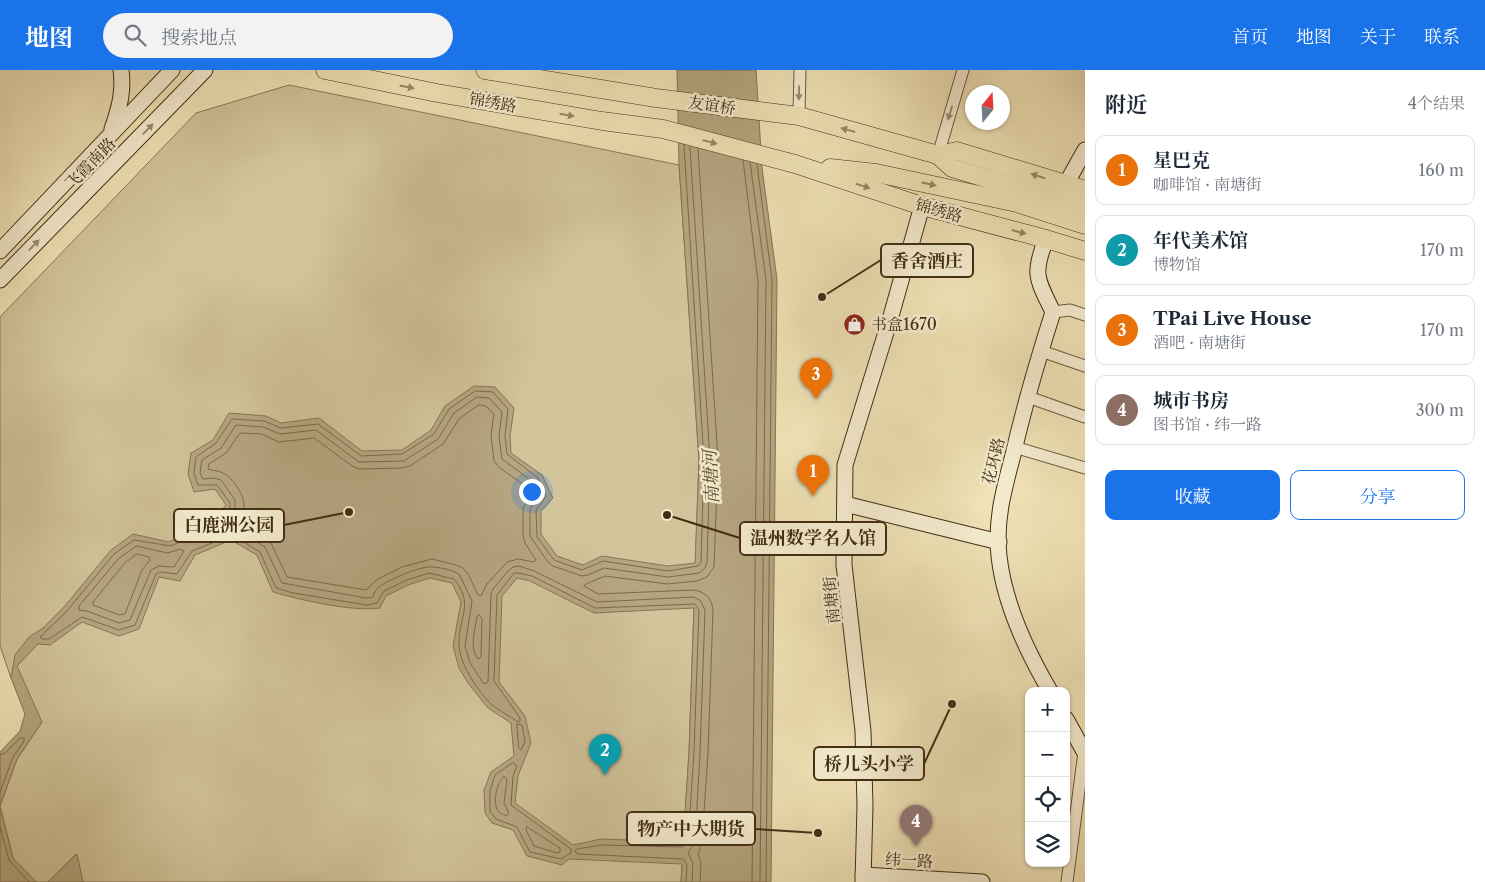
<!DOCTYPE html>
<html lang="zh">
<meta charset="utf-8">
<style>
body{margin:0;font-family:"Libre Caslon Text","Noto Serif SC",serif;background:#f2f2f3;color:#1f2937}
.controls{position:absolute;right:15px;bottom:15px;display:grid;overflow:hidden;border-radius:10px;box-shadow:0 1px 4px #0004}
.controls button{width:45px;height:45px;display:grid;place-items:center;padding:0;border:0;border-bottom:1px solid #e0e1e3;background:#fff;color:#1f2937;font:25px sans-serif}
.compass{position:absolute;left:965px;top:15px;width:45px;height:45px;border-radius:50%;background:#fff;box-shadow:0 1px 4px #0004;rotate:18deg}
.you{position:absolute;left:531px;top:421px;width:18px;height:18px;margin:-12px;border:4px solid #fff;border-radius:50%;background:#1a73e8;box-shadow:0 0 0 8px #1a73e833}
.badge{display:grid;place-items:center;width:32px;height:32px;border-radius:50%;background:#1a73e8;color:#fff;font-size:16px;font-weight:700}
.pin{position:absolute;translate:-50% -41px;filter:drop-shadow(0 1px 2px #0008)}
.pin::after{content:'';position:absolute;top:26px;width:18px;height:15px;background:inherit;clip-path:polygon(0 0,100% 0,50% 100%)}
.list{margin:0;padding:0;list-style:none}
h2{display:flex;justify-content:space-between;align-items:center;height:65px;margin:0;padding:0 20px;font-size:21px}
h2 small{font-size:16px;font-weight:400;color:#747a83}
.list li{display:grid;grid-template-columns:32px 1fr auto;gap:15px;align-items:center;box-sizing:border-box;height:70px;margin:0 10px 10px;padding:0 10px;border:1px solid #e0e1e3;border-radius:10px}
.list b{display:block;font-size:19px;white-space:nowrap}
.list p{margin:0;font-size:16px;white-space:nowrap;color:#747a83}
.list em{font-size:16px;font-style:normal;color:#747a83}
.actions{display:flex;gap:10px;padding:15px 20px}
.actions a{flex:1;padding:11px 0;border:1px solid #1a73e8;border-radius:10px;text-align:center;font-size:18px;color:#1a73e8}
.actions .main{background:#1a73e8;color:#fff}
.icon{flex:none;width:28px;height:28px;fill:none;stroke:currentColor;stroke-width:2;stroke-linecap:round;stroke-linejoin:round}
.map{position:relative;flex:none;width:1085px;height:812px;overflow:hidden}
header{display:flex;align-items:center;gap:30px;box-sizing:border-box;height:70px;padding:0 25px;background:#1a73e8;color:#fff}
header strong{font-size:24px}
nav{display:flex;gap:28px;margin-inline-start:auto;font-size:18px}
.search{width:350px;height:45px;background:#f2f2f3;display:flex;align-items:center;gap:12px;box-sizing:border-box;padding:0 18px;border-radius:28px;color:#747a83;font-size:19px}
main{display:flex}
aside{flex:1;background:#fff}
.map>svg:first-child{display:block}
</style>
<header>
<strong>地图</strong>
<div class="search"><svg class="icon" aria-label="search" viewBox="0 0 24 24"><circle cx="10" cy="10" r="6"/><path d="M15 15l6 6"/></svg>搜索地点</div>
<nav><a>首页</a><a>地图</a><a>关于</a><a>联系</a></nav>
</header>
<main>
<div class="map">
<svg width="1085" height="812" viewBox="0 0 1085 812">
<rect width="100%" height="100%" fill="#f0e3b7"/>
<filter id="stains"><feTurbulence type="fractalNoise" baseFrequency=".004" numOctaves="4"/><feColorMatrix values="0 0 0 0 .2 0 0 0 0 .09 0 0 0 0 .02 0 0 0 .5 -.17"/></filter>
<radialGradient id="worn" r=".72"><stop offset=".6" stop-color="#630" stop-opacity="0"/><stop offset="1" stop-color="#630" stop-opacity=".3"/></radialGradient>
<path fill="#d2c49b" stroke="#8a7958" d="M289,15L679,95L699,390L689,682L681,812H83L76,784L48,812H36L13,788L0,736L17,689L42,652L11,608L0,576V247L196,43Z"/>
<g fill="#b5a580" stroke="#877555" fill-rule="evenodd">
<path d="M677,0H756L762,98L777,209L771,812H681L682,794L569,789L562,795L527,786L513,760L492,753L485,743L484,720L491,702L514,686L511,653L488,638L468,613L459,598L453,576L461,532L452,513L430,508L408,515L386,526L380,538C352,542 301,530 273,522L257,485L231,470L195,485L180,511L159,507L139,559L119,566L82,552L50,575L38,574L17,596L42,652L17,689L0,736V682L20,661L25,644L11,608L15,585L29,567L43,558L64,537L111,480L133,464L169,472L213,450L226,435L215,419L194,422L188,404L191,383L213,370L229,343L266,346L281,353L319,348L362,381L402,380L431,360L445,336L474,316L495,317L514,338L510,366L511,383L542,405L553,428L541,441V464L557,486L583,495L602,486L668,496L695,493L699,390L679,95ZM517,508L530,511L594,543L694,538L689,682L683,772L601,769L573,775L515,733L518,706L531,673L525,646L499,612L502,526Z"/>
<path d="M0,737L13,788L36,812H0Z"/>
<path d="M77,784L83,812H48Z"/>
</g>
<g fill="none" stroke-linecap="round" stroke-linejoin="round">
<g stroke="#7c6a4a" stroke-width="1">
<path d="M684,75L704,390L701,492L698,496L668,501L603,491L582,500L554,490L537,467L536,440L546,426L538,408L507,384L505,366L508,339L493,322L475,321L449,339L434,364L402,384L361,386L318,354L281,358L264,351L232,349L216,373L196,387L194,403L198,415H217L230,433V438L216,454L171,476L134,470L114,484L67,541L40,567L42,569H49L82,547L119,560L135,555L156,504L160,502L177,504L192,481L232,465L260,482L276,518L293,523L367,535L377,533L384,521L407,510L429,503L454,509C475,534 458,548 459,575C459,593 479,623 492,635C500,641 510,646 518,652L520,651V648L494,611L497,525L514,503H518L532,506L595,538L695,534L699,540L694,682L688,774L682,777L602,775L577,779L575,781L577,784L683,789L687,794L686,812"/>
<path d="M690,77L710,390L707,492L705,498L699,503L668,507L604,498L588,505L582,506L553,496L548,492L530,466V439L539,425L533,412L502,389L499,366L502,342L489,328L477,327L454,343L438,369L404,391L359,392L316,360L280,364L263,357L236,355L221,378L202,390L200,403L203,409L214,408L221,410L235,430V441L223,456V459L236,460L265,477L282,513L366,528L373,527C374,523 376,519 379,517C388,510 420,496 431,497C440,497 451,500 459,504L472,531L465,576L470,593L484,614L488,612L491,524L493,519L508,501L513,497L519,496L534,501L597,532L693,527L700,530L705,540L700,683L695,772L688,783L693,793L692,812"/>
<path d="M698,79L718,390L714,497L707,507L697,511L667,514L605,506L586,514L584,516L598,524L694,520C706,522 712,529 713,540L708,683L702,773L698,784L701,793L700,812"/>
<path d="M743,90L758,211L752,812"/>
<path d="M750,92L766,210L760,812"/>
<path d="M757,94L772,210L766,812"/>
<path d="M479,335L486,336L494,344L491,365L494,391L500,398L527,417L530,424L523,439V465L525,473L536,490L534,492L518,489L507,492L487,514L481,526L478,525L468,504L463,498L456,495L432,489L402,497L378,509L366,520L287,507L270,471L238,452C239,447 243,443 244,437C245,426 233,408 223,403C218,400 212,401 208,399L209,394L226,383L240,363L261,364L279,372L314,368L352,396L359,399L402,398L410,396L443,374L459,349Z"/>
<path d="M137,476L167,483L181,479L184,481L174,497L159,496L151,500L130,550L119,553L87,541L79,540V536L118,489Z"/>
<path d="M137,484L149,487L150,490L142,500L125,544L119,545L93,535V532L124,494Z"/>
<path d="M479,545L482,548L481,587L478,589C469,578 475,560 477,547Z"/>
<path d="M517,654L522,655L525,672L521,680L519,678Z"/>
<path d="M0,685L5,683L20,668H24V671L13,687L0,722"/>
<path d="M513,693L517,696L513,706L511,735L571,779V783L561,789L530,782L517,757L496,749L490,741V721L495,705Z"/>
<path d="M504,707L507,709L504,733L509,743L506,746C504,745 501,744 499,742C492,736 496,712 504,707Z"/>
<path d="M0,757L9,790L29,812"/>
<path d="M527,757L560,778V782L557,783L534,776L526,760Z"/>
</g>
<defs>
<g id="street">
<path d="M799,46L800,0"/>
<path d="M938,85L963,0"/>
<path d="M1053,242L1070,240L1085,245"/>
<path d="M1041,281L1085,296"/>
<path d="M1028,327L1085,347"/>
<path d="M1014,377L1085,398"/>
<path d="M1067,812L1084,682"/>
</g>
<g id="secondary">
<path d="M112,59C119,39 124,22 121,0"/>
<path d="M1066,114L1085,80"/>
<path d="M1046,169C1032,205 1037,209 1053,242C1038,289 1024,337 1013,385C1004,419 995,450 999,486C1004,533 1026,580 1050,621"/>
<path d="M0,181L172,0"/>
<path d="M0,210L205,0"/>
<path d="M845,434L999,472"/>
<path d="M1066,649L1085,683"/>
<path d="M863,805L982,812"/>
<path d="M863,812L865,736L863,661L844,495L845,395L891,246L922,136"/>
</g>
<g id="primary">
<path d="M325,0L437,23L602,51L663,59L795,94L922,136L1046,169L1085,181"/>
<path d="M485,0L656,28L799,46L938,85L957,81L1085,120"/>
<path d="M938,85L952,98L1085,138"/>
<path d="M830,98L876,103L1017,133L1085,155"/>
</g>
</defs>
<use href="#street" stroke="#6e5b3d" stroke-width="13"/>
<use href="#secondary" stroke="#422e14" stroke-width="17"/>
<use href="#primary" stroke="#422e14" stroke-width="19"/>
<use href="#street" stroke="#f5edd0" stroke-width="11"/>
<use href="#secondary" stroke="#f5edd0" stroke-width="15"/>
<use href="#primary" stroke="#f0e3b7" stroke-width="18"/>
</g>
<defs><path id="oneway-solid" d="M-6-.8H1V-3.2L6.5 0L1 3.2V.8H-6Z" transform="scale(1.25)"/></defs>
<g fill="#986">
<use href="#oneway-solid" transform="translate(407 17) rotate(11)"/>
<use href="#oneway-solid" transform="translate(567 45) rotate(10)"/>
<use href="#oneway-solid" transform="translate(848 60) rotate(-164)"/>
<use href="#oneway-solid" transform="translate(710 72) rotate(14)"/>
<use href="#oneway-solid" transform="translate(1038 106) rotate(-163)"/>
<use href="#oneway-solid" transform="translate(929 114) rotate(12)"/>
<use href="#oneway-solid" transform="translate(863 116) rotate(18)"/>
<use href="#oneway-solid" transform="translate(1019 162) rotate(15)"/>
</g>
<g fill="#9c8e72">
<use href="#oneway-solid" transform="translate(799 23) rotate(91)"/>
<use href="#oneway-solid" transform="translate(950 43) rotate(107)"/>
<use href="#oneway-solid" transform="translate(148 59) rotate(-46)"/>
<use href="#oneway-solid" transform="translate(34 175) rotate(-46)"/>
</g>
<defs>
<symbol id="shop-disc" viewBox="-11 -11 22 22"><circle r="9.5" fill="#8f2418" stroke="#f5edd0"/><path d="M-5-2.5h2.3a2.7 3.5 0 0 1 5.4 0H5L5.5 6h-11ZM-1.5-2.5h3a1.5 2.3 0 0 0-3 0Z" fill="#fff"/></symbol>
</defs>
<g fill-rule="evenodd">
<use href="#shop-disc" x="842" y="242" width="25" height="25"/>
</g>
<g text-anchor="middle" dominant-baseline="central" stroke-width="5" stroke-linejoin="round" paint-order="stroke">
<g font-size="16" fill="#422e14" stroke="#f5edd0">
<text transform="translate(493 32) rotate(10)">锦绣路</text>
<text transform="translate(712 35) rotate(8)">友谊桥</text>
<text transform="translate(90 93) rotate(-46)">飞霞南路</text>
<text transform="translate(939 140) rotate(16)">锦绣路</text>
<text transform="translate(993 391) rotate(-76)">花环路</text>
<text transform="translate(831 530) rotate(-96)">南塘街</text>
<text transform="translate(909 790) rotate(3)">纬一路</text>
</g>
<g font-size="16" fill="#422e14" stroke="#f5edd0" text-anchor="start">
<text x="871" y="254">书盒1670</text>
</g>
<g font-size="18" font-style="italic" fill="#5f4c2f" stroke="#f5edd0">
<text transform="translate(711 407) rotate(-93)">南塘河</text>
</g>
</g>
<path fill="none" stroke="#422e14" stroke-width="2" d="M822 227L881 190M349 442L284 455M667 445L740 468M952 634L924 694M818 763L755 759"/>
<g fill="#422e14" stroke="#f5edd0" stroke-width="2">
<circle cx="822" cy="227" r="5"/>
<circle cx="349" cy="442" r="5"/>
<circle cx="667" cy="445" r="5"/>
<circle cx="952" cy="634" r="5"/>
<circle cx="818" cy="763" r="5"/>
</g>
<g fill="#f5edd0" stroke="#422e14" stroke-width="2">
<rect x="881" y="174" width="92" height="33" rx="5"/>
<rect x="174" y="439" width="110" height="33" rx="5"/>
<rect x="740" y="452" width="146" height="33" rx="5"/>
<rect x="814" y="677" width="110" height="33" rx="5"/>
<rect x="627" y="742" width="128" height="33" rx="5"/>
</g>
<g font-size="18" text-anchor="middle" font-weight="bold" fill="#422e14">
<text x="927" y="197">香舍酒庄</text>
<text x="229" y="461">白鹿洲公园</text>
<text x="813" y="474">温州数学名人馆</text>
<text x="869" y="700">桥儿头小学</text>
<text x="691" y="765">物产中大期货</text>
</g>
<rect width="100%" height="100%" filter="url(#stains)"/>
<rect width="100%" height="100%" fill="url(#worn)"/>
</svg>
<div class="controls">
<button>+</button>
<button>−</button>
<button><svg class="icon" aria-label="locate" viewBox="0 0 24 24"><circle cx="12" cy="12" r="6"/><path d="M12 2v4M12 18v4M2 12h4M18 12h4"/></svg></button>
<button><svg class="icon" aria-label="layers" viewBox="0 0 24 24"><path d="M12 4l9 5-9 5-9-5zM3 14l9 5 9-5"/></svg></button>
</div>
<svg class="compass" viewBox="-18 -18 36 36"><path d="M0-13l5 13h-10z" fill="#e53935"/><path d="M0 13l5-13h-10z" fill="#747a83"/></svg>
<div class="you"></div>
<div class="pin badge" style="left:813px;top:426px;background:#e8710a">1</div>
<div class="pin badge" style="left:605px;top:705px;background:#0f9aa8">2</div>
<div class="pin badge" style="left:816px;top:329px;background:#e8710a">3</div>
<div class="pin badge" style="left:916px;top:776px;background:#8d6e63">4</div>
</div>
<aside>
<h2>附近<small>4个结果</small></h2>
<ul class="list">
<li><span class="badge" style="background:#e8710a">1</span><div><b>星巴克</b><p>咖啡馆 · 南塘街</p></div><em>160 m</em></li>
<li><span class="badge" style="background:#0f9aa8">2</span><div><b>年代美术馆</b><p>博物馆</p></div><em>170 m</em></li>
<li><span class="badge" style="background:#e8710a">3</span><div><b>TPai Live House</b><p>酒吧 · 南塘街</p></div><em>170 m</em></li>
<li><span class="badge" style="background:#8d6e63">4</span><div><b>城市书房</b><p>图书馆 · 纬一路</p></div><em>300 m</em></li>
</ul>
<div class="actions"><a class="main">收藏</a><a>分享</a></div>
</aside>
</main>
